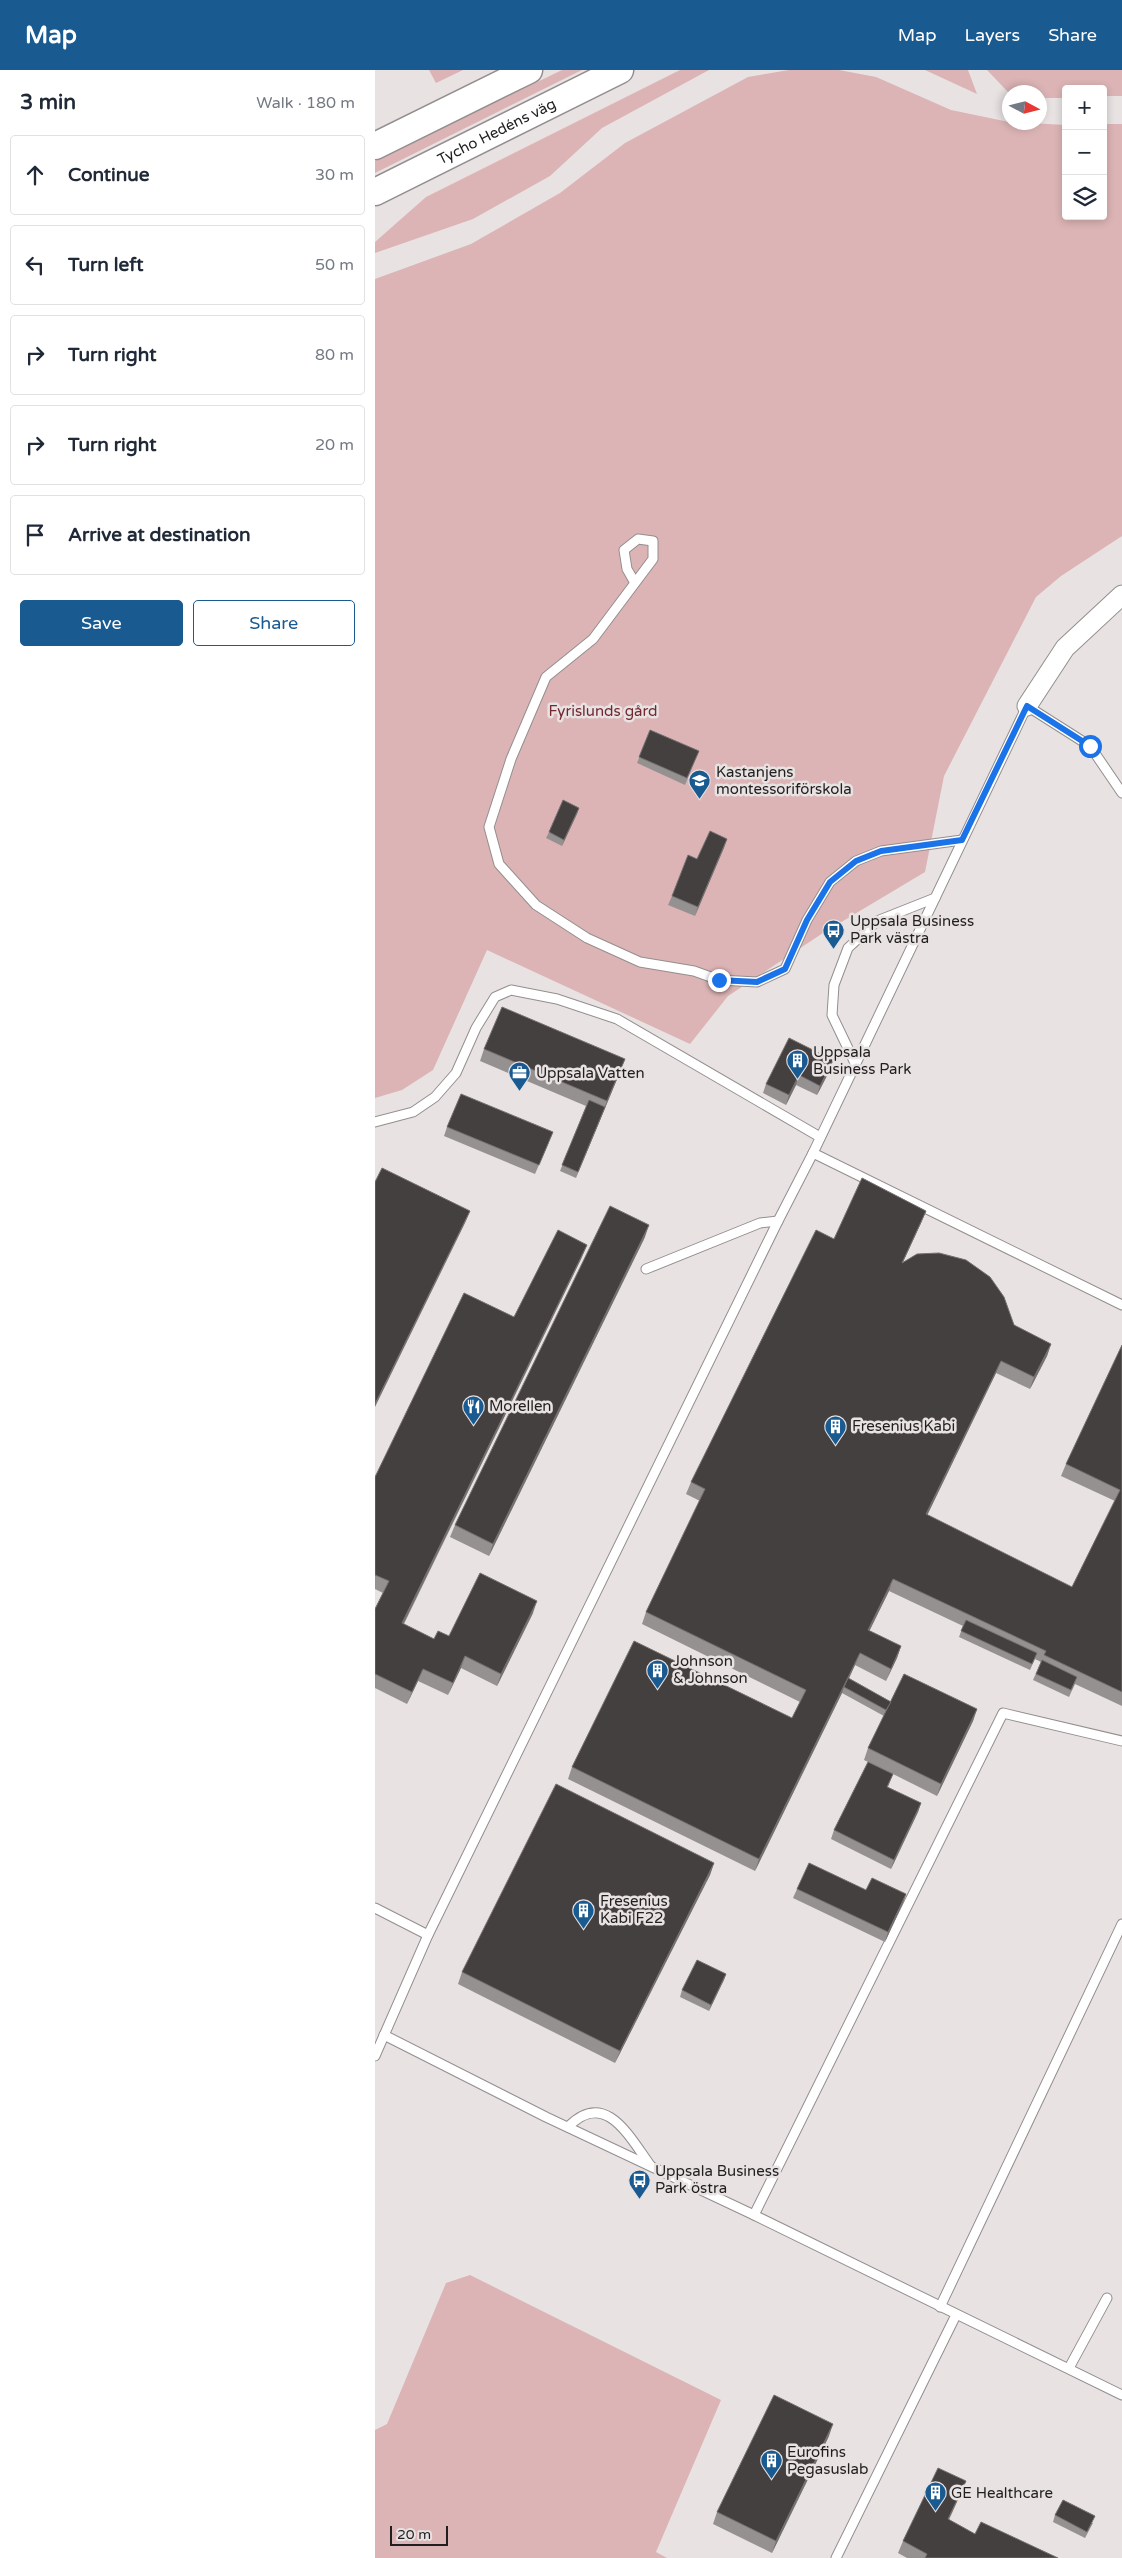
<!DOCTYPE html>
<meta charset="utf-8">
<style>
body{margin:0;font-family:"Varela Round",sans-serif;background:#f6f6f7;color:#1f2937}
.controls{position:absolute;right:15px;top:15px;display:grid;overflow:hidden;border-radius:5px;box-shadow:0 2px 8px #0003}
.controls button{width:45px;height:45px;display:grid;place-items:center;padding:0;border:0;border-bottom:1px solid #e0e1e3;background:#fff;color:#1f2937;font:25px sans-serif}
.compass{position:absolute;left:627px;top:15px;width:45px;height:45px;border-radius:50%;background:#fff;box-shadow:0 2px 8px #0003;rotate:97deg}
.scale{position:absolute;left:15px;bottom:12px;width:58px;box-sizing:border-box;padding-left:5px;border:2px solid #201e1e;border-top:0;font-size:14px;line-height:18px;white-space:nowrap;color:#201e1e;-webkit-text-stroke:4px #e8e2e2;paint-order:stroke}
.stop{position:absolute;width:15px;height:15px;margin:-11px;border:4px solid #1a73e8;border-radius:50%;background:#fff}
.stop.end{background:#1a73e8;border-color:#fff;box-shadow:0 1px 5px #0008}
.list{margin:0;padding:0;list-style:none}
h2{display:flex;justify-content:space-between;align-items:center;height:65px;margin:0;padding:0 20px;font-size:21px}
h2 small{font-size:16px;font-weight:400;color:#747a83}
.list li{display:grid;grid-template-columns:32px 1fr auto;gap:15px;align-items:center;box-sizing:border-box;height:80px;margin:0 10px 10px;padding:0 10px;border:1px solid #e0e1e3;border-radius:5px}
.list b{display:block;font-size:19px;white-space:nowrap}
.list em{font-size:16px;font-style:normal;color:#747a83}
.actions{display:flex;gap:10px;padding:15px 20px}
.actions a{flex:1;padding:11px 0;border:1px solid #195a90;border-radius:5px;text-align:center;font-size:18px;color:#195a90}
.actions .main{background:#195a90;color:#fff}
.icon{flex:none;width:28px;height:28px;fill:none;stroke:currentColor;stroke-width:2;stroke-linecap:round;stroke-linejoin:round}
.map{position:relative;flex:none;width:747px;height:2488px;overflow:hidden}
header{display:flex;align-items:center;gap:30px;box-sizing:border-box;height:70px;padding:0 25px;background:#195a90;color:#fff}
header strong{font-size:24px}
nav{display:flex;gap:28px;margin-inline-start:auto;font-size:18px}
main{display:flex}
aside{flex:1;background:#fff}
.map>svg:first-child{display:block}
</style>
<header>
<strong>Map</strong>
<nav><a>Map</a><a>Layers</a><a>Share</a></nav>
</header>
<main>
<aside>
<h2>3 min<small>Walk · 180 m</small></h2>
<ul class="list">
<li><svg class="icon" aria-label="ahead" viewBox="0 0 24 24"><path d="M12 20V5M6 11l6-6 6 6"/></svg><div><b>Continue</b></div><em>30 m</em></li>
<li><svg class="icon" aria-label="left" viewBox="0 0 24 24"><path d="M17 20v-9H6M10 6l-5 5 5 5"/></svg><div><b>Turn left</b></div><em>50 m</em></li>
<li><svg class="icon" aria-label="right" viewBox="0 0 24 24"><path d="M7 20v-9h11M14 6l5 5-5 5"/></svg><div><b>Turn right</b></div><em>80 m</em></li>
<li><svg class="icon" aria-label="right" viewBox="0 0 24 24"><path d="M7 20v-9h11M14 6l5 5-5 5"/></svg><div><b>Turn right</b></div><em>20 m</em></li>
<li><svg class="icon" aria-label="arrive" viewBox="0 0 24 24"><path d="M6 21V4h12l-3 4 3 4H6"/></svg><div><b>Arrive at destination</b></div></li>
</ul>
<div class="actions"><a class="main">Save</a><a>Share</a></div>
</aside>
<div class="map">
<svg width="747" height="2488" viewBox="0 0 747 2488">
<rect width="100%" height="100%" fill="#e8e2e2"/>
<g fill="#dcb4b5">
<path d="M54,0H88L61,13Z"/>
<path d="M187,0H207L0,103V91Z"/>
<path d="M305,0H334L227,58L175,106L98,149L0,183V172L51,127Z"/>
<path d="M414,0H464L501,7L576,40L634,52L691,55V146H728V54H747V466L686,506L661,527L569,706L550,802L448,863L353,926L315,974L112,880L58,1000L27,1020L0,1028V209L96,174L185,123L250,73L373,7Z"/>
<path d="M550,0H593L602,24Z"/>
<path d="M612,0H747V26H728V19H691V28H665L664,22H633Z"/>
<path d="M95,2205L346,2330L281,2482L292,2488H0V2360L12,2354L71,2213Z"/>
</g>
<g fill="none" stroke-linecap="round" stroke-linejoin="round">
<defs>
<g id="service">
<path d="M260,513L252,499L249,480L263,469L278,471V489L218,569L171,607L136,689L114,757L124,794L161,835L212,868L265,892L319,901L344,910L382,912L410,899L432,850L455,812L481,791L506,781L587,770"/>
<path d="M480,993L457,945L459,915L473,878L502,851L560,828"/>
<path d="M0,1052L38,1042L60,1027L81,1003L101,958L120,927L136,920L182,929L242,949L445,1067"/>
<path d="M438,1083L747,1235"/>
<path d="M271,1199L385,1153L403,1151"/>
<path d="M0,1838L53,1865"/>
<path d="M9,1965L171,2047L379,2145L747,2325"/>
<path d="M0,1986L53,1865L403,1151L438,1083L652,636L715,676L747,723"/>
<path d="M193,2057C230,2019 254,2066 275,2095"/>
<path d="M379,2145L628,1643L747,1671"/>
<path d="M565,2237L747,1854"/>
<path d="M694,2298L732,2228"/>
<path d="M461,2488L581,2245"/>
</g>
<path id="minor" d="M652,636L690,578L747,525"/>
<g id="secondary">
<path d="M0,76L154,0"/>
<path id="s1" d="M0,122L245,0"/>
</g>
</defs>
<use href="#service" stroke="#948e8e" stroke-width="11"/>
<use href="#minor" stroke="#948e8e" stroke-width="21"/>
<use href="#secondary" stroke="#948e8e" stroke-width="29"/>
<use href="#service" stroke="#fff" stroke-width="9"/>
<use href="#minor" stroke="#fff" stroke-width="19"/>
<use href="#secondary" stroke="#fff" stroke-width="26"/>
</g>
<g fill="#969191">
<path d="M275,660L324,681L310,715L262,693Z"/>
<path d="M204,738L187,776L171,768L174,762Z"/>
<path d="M352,769L320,846L293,835L297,826L322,789Z"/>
<path d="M109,979L245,1002L201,1108L185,1101L211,1036L105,991Z"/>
<path d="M458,990L455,1000L442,1025L421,1015L411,1035L388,1023L391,1014Z"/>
<path d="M72,1057L174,1072L160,1104L69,1066Z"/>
<path d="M551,1141L546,1153L528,1192L639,1255L676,1274L672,1286L655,1319L621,1303L552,1445L697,1517L740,1431L686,1406L691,1394L747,1275V1636L700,1614L694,1627L658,1610L666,1592L660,1589L655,1600L584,1567L588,1556L514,1521L494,1561L526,1576L522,1588L511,1611L480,1595L474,1608L516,1632L602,1639L598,1651L562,1726L518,1704L513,1717L546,1733L543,1742L516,1799L456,1769L459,1760L493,1692L489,1690L493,1678L509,1646L467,1623L380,1801L193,1709L197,1697L417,1648L425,1632L267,1554L271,1542L325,1431L311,1424L316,1412L459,1169Z"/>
<path d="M270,1167L114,1486L75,1467L80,1455Z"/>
<path d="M207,1187L29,1554L59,1569L74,1566L158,1543L122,1616L86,1598L73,1625L43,1611L32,1634L0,1618V1539L8,1523L0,1519V1407L139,1247Z"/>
<path d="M339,1793L335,1805L240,1993L83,1914L87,1902Z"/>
<path d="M422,1819L491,1820L531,1824L528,1833L510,1872L418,1828Z"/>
<path d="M351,1904L334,1941L305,1927L307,1920Z"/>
<path d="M454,2366L397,2483L338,2454L342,2442Z"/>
<path d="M591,2411L586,2423L574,2450L600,2464L683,2488H532L523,2483L528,2471Z"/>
<path d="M680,2445L718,2453L710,2468L678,2452Z"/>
</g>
<g fill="#767171">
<path d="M204,738L202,744L187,776L189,770Z"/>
<path d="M352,769L349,778L320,846L323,837Z"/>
<path d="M250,989L245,1002L201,1108L232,1031Z"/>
<path d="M458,990L455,1000L442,1025L445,1016Z"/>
<path d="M424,1005L421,1015L411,1035L414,1025Z"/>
<path d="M95,1141L90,1153L0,1337V1334Z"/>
<path d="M551,1141L546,1153L522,1205L527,1193Z"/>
<path d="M274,1155L270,1167L114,1486L118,1474Z"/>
<path d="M212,1175L207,1187L23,1565L27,1553Z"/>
<path d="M676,1274L672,1286L655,1319L659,1307Z"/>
<path d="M626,1291L621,1303L547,1456L551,1444Z"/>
<path d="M518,1509L514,1521L489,1572L493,1560Z"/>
<path d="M162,1531L158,1543L122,1616L126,1604Z"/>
<path d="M526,1576L522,1588L511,1611L516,1599Z"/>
<path d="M485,1583L480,1595L470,1617H469L467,1623L380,1801L384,1789Z"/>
<path d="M90,1586L86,1598L73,1625L78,1613Z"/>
<path d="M48,1599L43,1611L32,1634L37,1622Z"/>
<path d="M602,1639L598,1651L562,1726L566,1714Z"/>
<path d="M546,1733L543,1742L516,1799L519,1790Z"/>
<path d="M339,1793L335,1805L240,1993L245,1981Z"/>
<path d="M531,1824L528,1833L510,1872L513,1862Z"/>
<path d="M351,1904L349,1910L334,1941L336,1935Z"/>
<path d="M458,2354L454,2366L397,2483L401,2471Z"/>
<path d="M591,2411L586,2423L568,2461L573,2449Z"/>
</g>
<g fill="#454040" stroke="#767171">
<path d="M275,660L324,681L312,708L264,687Z"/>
<path d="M188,730L204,738L189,770L174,762Z"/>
<path d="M335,761L352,769L323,837L297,826L313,785L322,789Z"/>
<path d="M127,937L250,989L232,1031L109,979Z"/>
<path d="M414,968L458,990L445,1016L424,1005L414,1025L391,1014Z"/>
<path d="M86,1024L178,1062L164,1095L72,1057Z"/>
<path d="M214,1030L230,1037L203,1102L187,1095Z"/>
<path d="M7,1098L95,1141L0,1334V1112Z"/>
<path d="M487,1108L551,1141L527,1193L542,1184L564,1183L591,1190L615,1207L629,1227L639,1255L676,1274L659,1307L626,1291L551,1444L697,1517L745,1420L691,1394L747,1275V1622L669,1585L671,1581L518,1509L493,1560L526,1576L516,1599L485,1583L384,1789L197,1697L259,1571L417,1648L431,1620L271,1542L330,1419L316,1412L441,1160L459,1169Z"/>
<path d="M235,1136L274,1155L118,1474L80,1455Z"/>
<path d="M183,1160L212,1175L27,1553L59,1569L63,1561L74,1566L105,1503L162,1531L126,1604L90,1586L78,1613L48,1599L37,1622L0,1604V1539L14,1511L0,1505V1407L89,1223L139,1247Z"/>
<path d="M591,1550L662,1583L657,1594L586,1561Z"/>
<path d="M667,1590L702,1607L696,1620L661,1604Z"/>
<path d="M529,1604L602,1639L566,1714L493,1678Z"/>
<path d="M473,1608L516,1632L511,1640L469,1617Z"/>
<path d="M493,1692L518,1704L512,1717L546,1733L519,1790L459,1760Z"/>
<path d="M181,1714L339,1793L245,1981L87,1902Z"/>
<path d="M434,1793L491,1820L497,1808L531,1824L513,1862L422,1819Z"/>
<path d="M322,1890L351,1904L336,1935L307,1920Z"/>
<path d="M399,2325L458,2354L401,2471L342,2442Z"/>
<path d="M563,2398L591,2411L573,2449L600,2464L606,2452L683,2488H550L552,2484L528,2471Z"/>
<path d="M688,2430L720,2446L712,2462L680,2445Z"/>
</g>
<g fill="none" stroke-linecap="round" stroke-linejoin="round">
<path stroke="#1a73e8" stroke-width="6" d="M344,910L382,912L410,899L432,850L455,812L481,791L506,781L587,770L652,636L715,676"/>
</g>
<defs>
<symbol id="school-pin" viewBox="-11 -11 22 30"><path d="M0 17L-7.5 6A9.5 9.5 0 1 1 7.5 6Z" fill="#195a90" stroke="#e8e2e2"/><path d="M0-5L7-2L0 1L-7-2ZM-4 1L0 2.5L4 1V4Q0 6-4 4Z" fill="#fff"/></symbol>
<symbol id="bus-pin" viewBox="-11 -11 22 30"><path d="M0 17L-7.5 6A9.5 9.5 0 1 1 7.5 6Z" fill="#195a90" stroke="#e8e2e2"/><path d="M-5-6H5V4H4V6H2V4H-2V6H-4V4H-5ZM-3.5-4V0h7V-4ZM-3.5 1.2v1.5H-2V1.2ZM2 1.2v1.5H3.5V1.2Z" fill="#fff"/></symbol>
<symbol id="building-pin" viewBox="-11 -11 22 30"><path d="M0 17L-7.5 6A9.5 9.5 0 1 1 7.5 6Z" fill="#195a90" stroke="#e8e2e2"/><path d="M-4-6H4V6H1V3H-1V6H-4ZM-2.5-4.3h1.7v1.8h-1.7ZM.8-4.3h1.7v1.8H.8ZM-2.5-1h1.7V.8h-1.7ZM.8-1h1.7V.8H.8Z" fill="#fff"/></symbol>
<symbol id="office-pin" viewBox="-11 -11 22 30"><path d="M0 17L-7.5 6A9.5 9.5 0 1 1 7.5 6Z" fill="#195a90" stroke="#e8e2e2"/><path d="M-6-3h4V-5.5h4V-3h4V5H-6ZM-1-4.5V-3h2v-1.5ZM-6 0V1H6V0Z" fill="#fff"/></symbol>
<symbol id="restaurant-pin" viewBox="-11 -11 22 30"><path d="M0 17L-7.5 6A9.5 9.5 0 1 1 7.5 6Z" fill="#195a90" stroke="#e8e2e2"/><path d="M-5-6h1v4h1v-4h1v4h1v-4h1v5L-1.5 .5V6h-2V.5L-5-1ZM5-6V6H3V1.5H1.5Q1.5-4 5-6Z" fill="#fff"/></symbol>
</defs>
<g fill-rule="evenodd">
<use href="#school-pin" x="312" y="698" width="25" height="34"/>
<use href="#bus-pin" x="446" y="848" width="25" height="34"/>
<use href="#building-pin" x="410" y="978" width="25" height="34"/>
<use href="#office-pin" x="132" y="990" width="25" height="34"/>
<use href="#restaurant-pin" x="86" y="1324" width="25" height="34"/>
<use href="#building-pin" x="448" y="1344" width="25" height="34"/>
<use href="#building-pin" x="270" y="1588" width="25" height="34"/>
<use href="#building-pin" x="196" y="1828" width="25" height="34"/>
<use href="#bus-pin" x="252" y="2098" width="25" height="34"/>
<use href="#building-pin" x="384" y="2378" width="25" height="34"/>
<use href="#building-pin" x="548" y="2410" width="25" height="34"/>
</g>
<g text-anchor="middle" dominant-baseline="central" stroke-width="5" stroke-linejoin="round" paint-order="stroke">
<g font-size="15" fill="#201e1e" stroke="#e8e2e2">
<text stroke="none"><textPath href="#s1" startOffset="136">Tycho Hedéns väg</textPath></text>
</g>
<g font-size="15" fill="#722731" stroke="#e8e2e2">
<text x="228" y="641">Fyrislunds gård</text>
</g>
<g font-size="15" fill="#201e1e" stroke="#e8e2e2" text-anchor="start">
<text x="341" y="702">Kastanjens<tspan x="341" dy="17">montessoriförskola</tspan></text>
<text x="475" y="851">Uppsala Business<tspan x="475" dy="17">Park västra</tspan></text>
<text x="438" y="982">Uppsala<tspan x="438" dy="17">Business Park</tspan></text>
<text x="161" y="1003">Uppsala Vatten</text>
<text x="114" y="1336">Morellen</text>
<text x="477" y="1356">Fresenius Kabi</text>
<text x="298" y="1591">Johnson<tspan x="298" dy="17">&amp; Johnson</tspan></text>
<text x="225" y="1831">Fresenius<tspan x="225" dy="17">Kabi F22</tspan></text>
<text x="280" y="2101">Uppsala Business<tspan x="280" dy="17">Park östra</tspan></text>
<text x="412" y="2382">Eurofins<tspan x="412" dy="17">Pegasuslab</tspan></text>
<text x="576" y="2423">GE Healthcare</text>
</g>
</g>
</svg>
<div class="controls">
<button>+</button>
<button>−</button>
<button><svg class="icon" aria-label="layers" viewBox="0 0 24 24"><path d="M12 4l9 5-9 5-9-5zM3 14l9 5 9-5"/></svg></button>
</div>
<svg class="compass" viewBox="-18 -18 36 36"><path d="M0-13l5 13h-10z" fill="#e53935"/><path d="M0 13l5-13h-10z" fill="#747a83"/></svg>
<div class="scale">20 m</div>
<div class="stop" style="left:715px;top:676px"></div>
<div class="stop end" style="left:344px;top:910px"></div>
</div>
</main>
